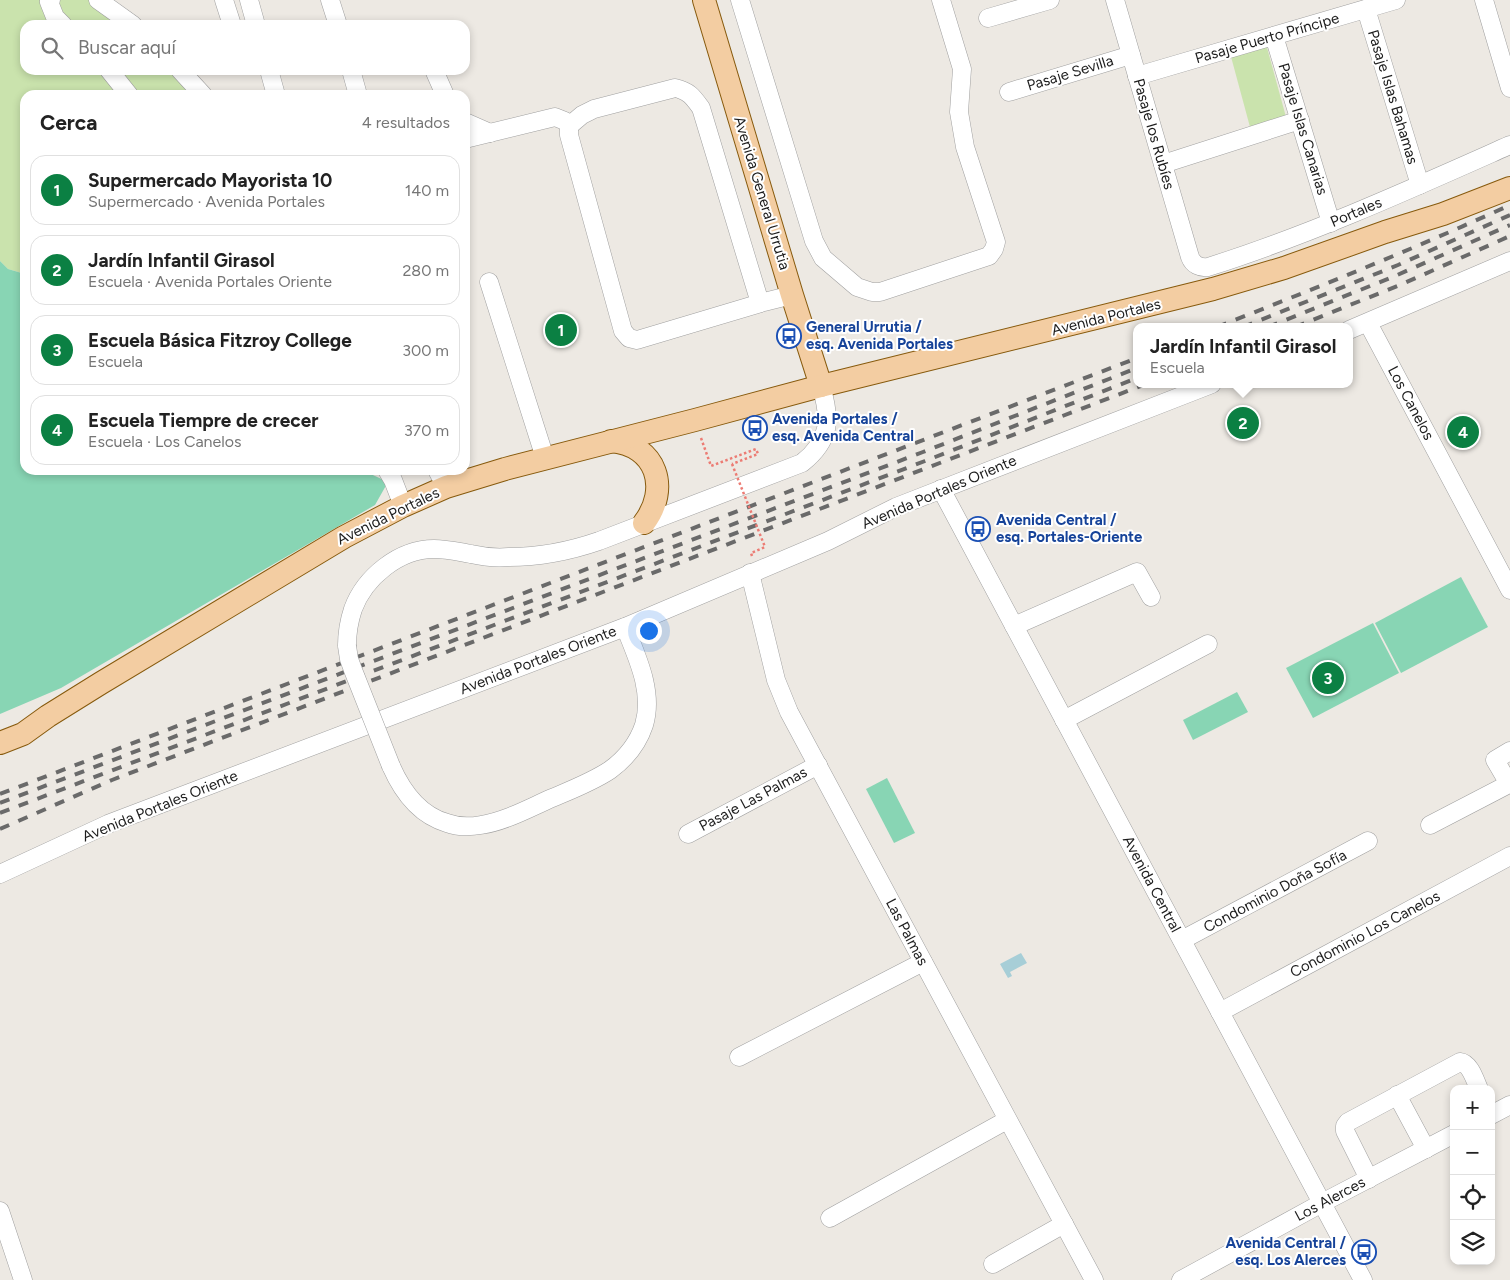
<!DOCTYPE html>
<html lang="es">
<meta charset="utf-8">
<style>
body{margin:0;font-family:Figtree,sans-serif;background:#f6f6f6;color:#222}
.controls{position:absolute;right:15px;bottom:15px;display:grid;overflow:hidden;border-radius:10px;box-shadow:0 2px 8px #0003}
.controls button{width:45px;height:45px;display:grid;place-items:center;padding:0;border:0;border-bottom:1px solid #e0e0e0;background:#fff;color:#222;font:25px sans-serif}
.you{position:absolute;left:648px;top:630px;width:18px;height:18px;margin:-12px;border:4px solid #fff;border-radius:50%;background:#1a73e8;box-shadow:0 0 0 8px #1a73e833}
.badge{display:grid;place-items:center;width:32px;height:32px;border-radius:50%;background:#0b8043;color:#fff;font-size:16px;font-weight:700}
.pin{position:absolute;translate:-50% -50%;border:2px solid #fff;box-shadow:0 1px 5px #0006}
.popup{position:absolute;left:1133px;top:323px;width:220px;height:65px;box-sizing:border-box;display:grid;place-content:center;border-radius:10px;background:#fff;filter:drop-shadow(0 1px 4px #0005);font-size:16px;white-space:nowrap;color:#767676}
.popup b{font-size:19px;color:#222}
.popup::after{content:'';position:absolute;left:50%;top:100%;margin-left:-10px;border:10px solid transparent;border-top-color:#fff}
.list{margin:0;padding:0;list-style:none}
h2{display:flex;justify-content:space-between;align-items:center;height:65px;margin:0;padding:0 20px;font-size:21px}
h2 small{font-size:16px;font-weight:400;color:#767676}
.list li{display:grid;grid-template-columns:32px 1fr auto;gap:15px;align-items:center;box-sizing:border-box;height:70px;margin:0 10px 10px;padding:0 10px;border:1px solid #e0e0e0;border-radius:15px}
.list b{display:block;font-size:19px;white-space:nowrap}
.list p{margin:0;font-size:16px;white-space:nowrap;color:#767676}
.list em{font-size:16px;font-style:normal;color:#767676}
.icon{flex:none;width:28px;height:28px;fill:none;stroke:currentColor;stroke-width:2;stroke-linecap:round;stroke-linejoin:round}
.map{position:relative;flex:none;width:1510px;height:1280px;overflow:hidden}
.search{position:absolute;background:#fff;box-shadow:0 2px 8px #0003;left:20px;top:20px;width:450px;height:55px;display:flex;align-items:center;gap:12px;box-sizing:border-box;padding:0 18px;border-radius:15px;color:#767676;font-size:19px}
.panel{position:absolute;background:#fff;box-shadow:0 2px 8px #0003;left:20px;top:90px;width:450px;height:385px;border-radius:15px}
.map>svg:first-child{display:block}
</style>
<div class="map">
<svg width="1510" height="1280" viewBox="0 0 1510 1280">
<rect width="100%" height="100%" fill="#ede9e3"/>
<g fill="#cae3ad">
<path d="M0,0H110L143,25H25V70H189L211,95H25V274L8,269L0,261Z"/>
<path d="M1266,44L1286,117L1250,127L1230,53Z"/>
</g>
<g fill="#88d5b4">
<path d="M0,261L8,269L25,274V470H362L388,482L375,505L61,688L0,714Z"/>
<path d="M1461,577L1488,627L1401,673L1375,623Z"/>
<path d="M1373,623L1399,673L1313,718L1286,668Z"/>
<path d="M1237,692L1248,712L1193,740L1183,720Z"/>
<path d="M887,778L915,833L894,843L866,789Z"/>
</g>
<path fill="#a7ced7" d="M1021,953L1027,963L1010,972L1012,976L1008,978L1000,964Z"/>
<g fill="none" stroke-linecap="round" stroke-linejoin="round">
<defs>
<g id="minor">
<path d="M51,0L49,2L55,17L63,25"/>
<path d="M98,0L133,25"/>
<path d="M224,0L232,25"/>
<path d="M249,0L256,25"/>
<path d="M330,0L338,25"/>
<path d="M740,0L814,241L823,258L857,287L872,292H880L989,256L994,249L996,242L965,147L959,112L962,69L941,0"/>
<path d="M1115,0L1190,257C1193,265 1200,268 1208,267C1312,234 1411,189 1510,145"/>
<path d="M1484,0L1510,88"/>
<path d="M1366,9L1420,185"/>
<path d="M988,18L1050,0"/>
<path d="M1274,36L1331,223"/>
<path d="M109,70L129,95"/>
<path d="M180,70L203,95"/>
<path d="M269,70L276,95"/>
<path d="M351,70L358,95"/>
<path d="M434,70L445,95"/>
<path d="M1137,76L1396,0"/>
<path d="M1009,92L1131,55"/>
<path d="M465,122L490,133"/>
<path d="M569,126L582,115L594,109L675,88C689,91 693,97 701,108L760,303"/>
<path d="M465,139L555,117L565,121L569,126V135L623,331L629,338L637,340L764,302L792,295"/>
<path d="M1163,164L1300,120"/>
<path d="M489,282L545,458"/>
<path d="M1368,323L1510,590"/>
<path d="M1349,330L1510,261"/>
<path d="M387,470L393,480L403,506"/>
<path d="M437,470L446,487"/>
<path d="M941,489L1363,1280"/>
<path d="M750,573L776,680L789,712L1094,1280"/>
<path d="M1014,626L1137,572L1151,597"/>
<path d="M347,646C347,634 349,621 353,609C365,577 399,549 434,549C447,549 459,552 471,554C484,557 497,558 509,557C540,557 570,551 599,541L802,463C831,440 831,419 821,386"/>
<path d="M1064,720L1208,644"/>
<path d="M391,766C402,791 419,815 447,823C458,827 470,827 481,825C506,821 529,808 552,798C571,790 592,782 610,770C625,759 638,743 644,725C654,692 637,657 625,627"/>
<path d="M1430,825L1509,784L1495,760L1510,751"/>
<path d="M688,834L818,765"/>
<path d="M0,874L108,824L625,627L828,541L896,507L1212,384"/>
<path d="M1182,940L1368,841"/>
<path d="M1220,1012L1510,856"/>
<path d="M739,1057L923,962"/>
<path d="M1397,1095L1426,1149"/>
<path d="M1491,1115L1510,1105"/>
<path d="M1369,1179L1345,1131V1126L1348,1122L1460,1062C1470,1063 1475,1080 1479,1089"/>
<path d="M0,1211L23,1280"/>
<path d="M830,1218L1007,1120"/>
<path d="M993,1264L1064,1224"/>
<path d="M1181,1280L1322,1203L1454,1134"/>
</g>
<g id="major">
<path d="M704,0L792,295L821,386"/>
<path d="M611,441C657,445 670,489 644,523"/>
<path d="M0,743L23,734L48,716L101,683L344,537L403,506L446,487L505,469L695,420L821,386L1213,289L1284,268L1385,232L1443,214L1510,188"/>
</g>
</defs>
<use href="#minor" stroke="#a0a0a0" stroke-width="19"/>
<use href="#major" stroke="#875a0d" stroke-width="24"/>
<g stroke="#ec7c74" stroke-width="2.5" stroke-dasharray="2.5 2.5" stroke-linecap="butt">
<path d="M701,438L711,466L756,449L758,454L732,464"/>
<path d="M752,556L751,553L765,547"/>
</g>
<use href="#minor" stroke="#fff" stroke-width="18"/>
<use href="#major" stroke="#f3cda2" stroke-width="22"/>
<g stroke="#6a6a6a" stroke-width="4" stroke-dasharray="10 10" stroke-linecap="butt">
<path d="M1217,327C1316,288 1414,249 1510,205"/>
<path d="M1243,327L1398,265L1510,215"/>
<path d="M1268,327L1395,276L1510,225"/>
<path d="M1295,327L1400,285L1510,236"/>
<path d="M0,794L1137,358"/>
<path d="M0,803L923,452L1137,368"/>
<path d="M0,813L925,461L1137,378"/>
<path d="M0,829L112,780L1146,384"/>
</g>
<defs>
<path id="minor-bridge" d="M347,646L349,659L353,670L391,766"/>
</defs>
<use href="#minor-bridge" stroke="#a0a0a0" stroke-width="19" stroke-linecap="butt"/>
<path stroke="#ec7c74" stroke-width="2.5" stroke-dasharray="2.5 2.5" stroke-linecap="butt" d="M732,464L765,547"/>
<use href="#minor-bridge" stroke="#fff" stroke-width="18"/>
</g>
<defs>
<symbol id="bus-ring" viewBox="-11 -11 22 22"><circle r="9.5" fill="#fff" stroke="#1a4fb4" stroke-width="1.5"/><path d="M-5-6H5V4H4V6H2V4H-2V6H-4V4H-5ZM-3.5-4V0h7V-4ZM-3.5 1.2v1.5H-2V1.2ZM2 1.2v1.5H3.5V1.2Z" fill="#1a4fb4"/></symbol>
</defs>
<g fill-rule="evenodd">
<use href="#bus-ring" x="775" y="322" width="28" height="28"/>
<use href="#bus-ring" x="741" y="414" width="28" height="28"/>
<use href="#bus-ring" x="964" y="515" width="28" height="28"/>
<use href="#bus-ring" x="1350" y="1238" width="28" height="28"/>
</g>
<g text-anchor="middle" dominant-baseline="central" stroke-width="4" stroke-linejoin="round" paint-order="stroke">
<g font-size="15" fill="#1c1c1c" stroke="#fff">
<text transform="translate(1267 38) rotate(-16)">Pasaje Puerto Príncipe</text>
<text transform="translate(1070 73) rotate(-17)">Pasaje Sevilla</text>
<text transform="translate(1393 97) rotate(73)">Pasaje Islas Bahamas</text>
<text transform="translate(1303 129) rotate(73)">Pasaje Islas Canarias</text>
<text transform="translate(1154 134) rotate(74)">Pasaje los Rubíes</text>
<text transform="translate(762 193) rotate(73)">Avenida General Urrutia</text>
<text transform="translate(1356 212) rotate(-23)">Portales</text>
<text transform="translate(1106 317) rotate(-14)">Avenida Portales</text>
<text transform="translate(1411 403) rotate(62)">Los Canelos</text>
<text transform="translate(939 492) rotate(-23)">Avenida Portales Oriente</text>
<text transform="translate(388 516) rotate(-26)">Avenida Portales</text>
<text transform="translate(538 660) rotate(-21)">Avenida Portales Oriente</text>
<text transform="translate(753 799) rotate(-28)">Pasaje Las Palmas</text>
<text transform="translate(160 806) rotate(-22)">Avenida Portales Oriente</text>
<text transform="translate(1152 884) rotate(62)">Avenida Central</text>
<text transform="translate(1275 891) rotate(-28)">Condominio Doña Sofía</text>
<text transform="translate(907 932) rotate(62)">Las Palmas</text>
<text transform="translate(1365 934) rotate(-28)">Condominio Los Canelos</text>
<text transform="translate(1330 1199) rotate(-28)">Los Alerces</text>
</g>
<g font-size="15" font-weight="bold" fill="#164399" stroke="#fff" text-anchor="start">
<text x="806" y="327">General Urrutia /<tspan x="806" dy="17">esq. Avenida Portales</tspan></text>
<text x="772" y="419">Avenida Portales /<tspan x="772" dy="17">esq. Avenida Central</tspan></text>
<text x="996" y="520">Avenida Central /<tspan x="996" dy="17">esq. Portales-Oriente</tspan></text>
<text x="1346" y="1243" text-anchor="end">Avenida Central /<tspan x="1346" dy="17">esq. Los Alerces</tspan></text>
</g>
</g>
</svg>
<div class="controls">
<button>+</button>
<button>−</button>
<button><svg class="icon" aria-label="locate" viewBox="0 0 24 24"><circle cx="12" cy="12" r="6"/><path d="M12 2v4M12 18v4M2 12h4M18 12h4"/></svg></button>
<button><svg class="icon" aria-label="layers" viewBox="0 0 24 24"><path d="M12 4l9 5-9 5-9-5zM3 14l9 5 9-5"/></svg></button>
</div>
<div class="you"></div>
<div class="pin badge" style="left:561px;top:330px">1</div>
<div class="pin badge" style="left:1243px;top:423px">2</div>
<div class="popup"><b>Jardín Infantil Girasol</b>Escuela</div>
<div class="pin badge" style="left:1328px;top:678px">3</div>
<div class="pin badge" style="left:1463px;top:432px">4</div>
<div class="search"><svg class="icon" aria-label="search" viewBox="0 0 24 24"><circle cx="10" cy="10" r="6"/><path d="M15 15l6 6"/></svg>Buscar aquí</div>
<section class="panel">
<h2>Cerca<small>4 resultados</small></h2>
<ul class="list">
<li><span class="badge">1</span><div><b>Supermercado Mayorista 10</b><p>Supermercado · Avenida Portales</p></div><em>140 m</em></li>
<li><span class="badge">2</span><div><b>Jardín Infantil Girasol</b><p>Escuela · Avenida Portales Oriente</p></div><em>280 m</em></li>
<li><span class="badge">3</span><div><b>Escuela Básica Fitzroy College</b><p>Escuela</p></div><em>300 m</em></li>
<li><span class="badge">4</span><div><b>Escuela Tiempre de crecer</b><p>Escuela · Los Canelos</p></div><em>370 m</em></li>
</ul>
</section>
</div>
